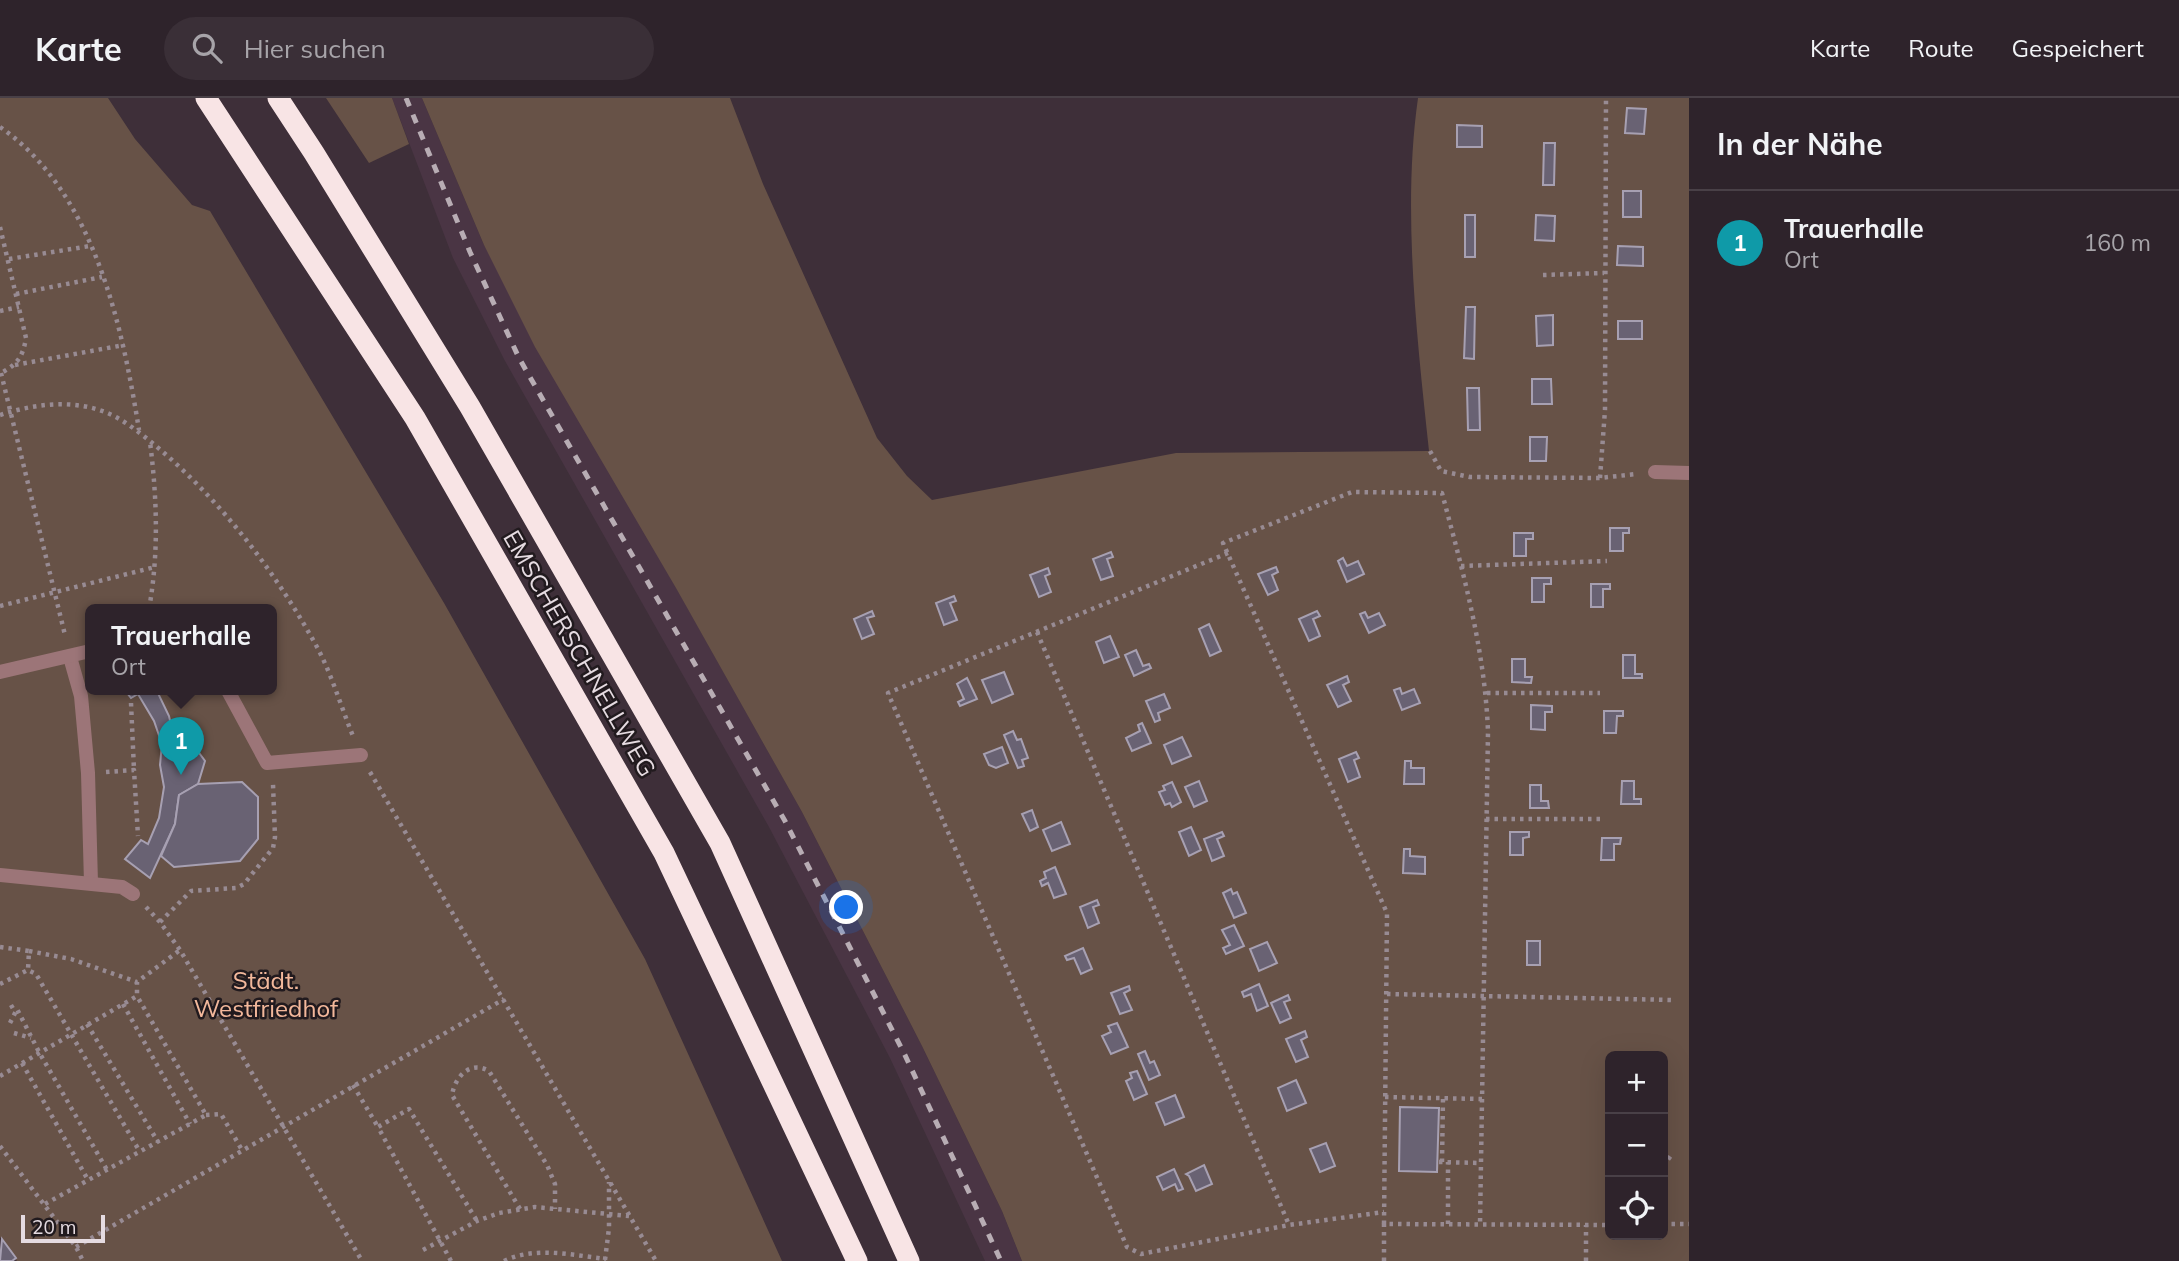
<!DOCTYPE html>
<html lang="de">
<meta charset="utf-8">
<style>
body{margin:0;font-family:Mulish,sans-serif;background:#3a2f37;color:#f1f3f6}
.controls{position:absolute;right:21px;bottom:21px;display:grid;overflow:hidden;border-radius:10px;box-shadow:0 7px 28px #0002}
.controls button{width:63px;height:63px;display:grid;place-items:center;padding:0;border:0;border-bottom:2px solid #494047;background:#2e232b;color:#f1f3f6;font:35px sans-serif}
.scale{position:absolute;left:21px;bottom:18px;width:84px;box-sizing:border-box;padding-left:7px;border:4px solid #e5dbe1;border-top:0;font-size:19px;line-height:24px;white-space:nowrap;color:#e5dbe1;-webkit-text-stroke:5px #211a1e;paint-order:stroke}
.you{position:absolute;left:847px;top:810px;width:24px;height:24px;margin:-18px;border:5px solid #fff;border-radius:50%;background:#1a73e8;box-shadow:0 0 0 10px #1a73e833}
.badge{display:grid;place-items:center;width:46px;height:46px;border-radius:50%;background:#bca0f2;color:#fff;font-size:23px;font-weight:700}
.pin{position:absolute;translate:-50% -58px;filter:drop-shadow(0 2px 4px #0008)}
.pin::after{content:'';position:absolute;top:37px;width:24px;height:21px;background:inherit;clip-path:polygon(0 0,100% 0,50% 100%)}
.popup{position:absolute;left:85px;top:506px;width:192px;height:91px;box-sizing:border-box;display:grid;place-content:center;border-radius:10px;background:#2e232b;filter:drop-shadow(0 2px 5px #0005);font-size:23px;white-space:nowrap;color:#a7a4a9}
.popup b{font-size:26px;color:#f1f3f6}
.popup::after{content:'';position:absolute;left:50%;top:100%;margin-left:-14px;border:14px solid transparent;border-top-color:#2e232b}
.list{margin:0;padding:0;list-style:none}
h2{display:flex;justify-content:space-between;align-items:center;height:91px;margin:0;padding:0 28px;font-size:30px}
h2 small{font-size:23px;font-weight:400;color:#a7a4a9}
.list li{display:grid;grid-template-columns:46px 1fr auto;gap:21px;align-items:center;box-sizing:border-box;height:105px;padding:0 28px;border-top:2px solid #494047}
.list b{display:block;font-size:26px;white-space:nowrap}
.list p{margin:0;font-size:23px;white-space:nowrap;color:#a7a4a9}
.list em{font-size:23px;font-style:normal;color:#a7a4a9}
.icon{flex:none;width:38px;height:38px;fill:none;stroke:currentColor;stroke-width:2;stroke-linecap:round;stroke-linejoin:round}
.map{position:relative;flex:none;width:1689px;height:1163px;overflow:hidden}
header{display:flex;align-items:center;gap:42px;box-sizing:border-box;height:98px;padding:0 35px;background:#2e232b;border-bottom:2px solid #494047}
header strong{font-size:33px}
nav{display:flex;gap:38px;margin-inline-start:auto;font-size:24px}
.search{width:490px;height:63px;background:#3a2f37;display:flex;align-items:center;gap:18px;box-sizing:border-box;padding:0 24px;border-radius:38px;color:#a7a4a9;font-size:26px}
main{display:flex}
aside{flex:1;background:#2e232b}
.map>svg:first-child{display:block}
</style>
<header>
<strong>Karte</strong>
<div class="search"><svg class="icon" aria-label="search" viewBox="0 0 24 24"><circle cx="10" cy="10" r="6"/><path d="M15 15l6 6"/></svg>Hier suchen</div>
<nav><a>Karte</a><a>Route</a><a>Gespeichert</a></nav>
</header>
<main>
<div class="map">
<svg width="1689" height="1163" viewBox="0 0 1689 1163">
<rect width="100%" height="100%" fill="#3e2f39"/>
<path fill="#4a3544" d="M392,0H422L484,147L802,714L922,948L1002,1113L1022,1163H985L890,960L769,729L505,263L453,160Z"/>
<g fill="#675247" fill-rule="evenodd">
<path d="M0,0H108L135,41L192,107L210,113L444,505L645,861L782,1163H17L0,1139ZM90,511H272V591H90Z"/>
<path d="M326,0H392L409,46L369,65Z"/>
<path d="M422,0H730L763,86L877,340L907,378L932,402L1176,355L1429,353C1417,240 1402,112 1418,0H1689V1163H1022L1002,1113L922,948L802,714L676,490L535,249L484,147ZM1610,958H1663V1137H1610Z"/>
</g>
<g fill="#696273" stroke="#a7a0b2" stroke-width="2">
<path d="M1627,10L1646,11L1644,36L1625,35Z"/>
<path d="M1457,27L1482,28V49H1457Z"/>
<path d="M1544,45H1555L1554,87H1543Z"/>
<rect x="1623" y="93" width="18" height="26"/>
<rect x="1465" y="117" width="10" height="42"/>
<path d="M1536,117L1555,118L1554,143L1535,142Z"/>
<path d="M1618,148L1643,149V168L1617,167Z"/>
<path d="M1466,209H1475L1474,261L1464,260Z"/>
<path d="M1553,217V247L1537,248L1536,218Z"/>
<rect x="1618" y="223" width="24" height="18"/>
<path d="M1532,281H1551L1552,306H1532Z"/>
<path d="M1467,290H1479L1480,332H1468Z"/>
<path d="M1530,339H1547L1546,363H1530Z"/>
<path d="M1610,430H1629V435H1623V453H1610Z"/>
<path d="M1514,435H1533V441H1526V458H1514Z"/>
<path d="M1111,454L1113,459L1107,461L1113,478L1101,482L1093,461Z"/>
<path d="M1343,460L1347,468L1358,463L1364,476L1347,484L1338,463Z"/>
<path d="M1276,469L1278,474L1272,477L1278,492L1268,497L1258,476Z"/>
<path d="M1048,470L1050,476L1045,478L1051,494L1039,499L1030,477Z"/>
<path d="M1532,480H1551V486H1544V504H1532Z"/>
<path d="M1591,486H1610V491H1603V509H1591Z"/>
<path d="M954,498L956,503L950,505L957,522L944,527L936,505Z"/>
<path d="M872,513L874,518L867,520L874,536L862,541L854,521Z"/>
<path d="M1317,513L1320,518L1313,521L1320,538L1309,543L1299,521Z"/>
<path d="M1365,514L1368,520L1379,515L1385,527L1369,535L1360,516Z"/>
<path d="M1209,526L1221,553L1210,558L1199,531Z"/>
<path d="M1110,538L1119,559L1104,565L1096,544Z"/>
<path d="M1136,552L1143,568L1149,566L1151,570L1134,578L1125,557Z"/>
<path d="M1623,557H1635V576H1642V580H1623Z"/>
<path d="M1512,561H1525V579H1532L1531,585L1512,584Z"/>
<path d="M1004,574L1013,596L992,605L982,582Z"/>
<path d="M1347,578L1349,584L1343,587L1351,603L1338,609L1327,587Z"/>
<path d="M967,580L977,601L960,608L958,604L964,601L957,586Z"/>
<path d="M1400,590L1402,596L1414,591L1420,605L1402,612L1394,592Z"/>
<path d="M124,591H156L169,618L174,640L194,648L205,663L198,686L179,697L175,726L150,780L125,761L141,742L148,746L159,720L164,689L160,667L162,646L154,623L138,596L131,600Z"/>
<path d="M1164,596L1170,610L1158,615L1160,622L1155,624L1146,603Z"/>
<path d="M1531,607L1552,608V614H1545V632L1531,631Z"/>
<path d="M1604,613H1623V618H1617L1616,635H1604Z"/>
<path d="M1142,625L1151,645L1132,653L1126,640L1140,633L1138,627Z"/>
<path d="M1013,633L1017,642L1021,641L1028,660L1022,662L1024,668L1018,670L1004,637Z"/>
<path d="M1182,639L1191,658L1172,666L1164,647Z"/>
<path d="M1002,649L1008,665L996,670L989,667L984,656Z"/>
<path d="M1356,654L1359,660L1354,662L1360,679L1348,684L1339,661Z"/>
<path d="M1405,663H1411V670H1424V686H1404Z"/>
<path d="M1199,683L1207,703L1194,709L1185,689Z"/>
<path d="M1622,683H1634V701H1641V706H1621Z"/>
<path d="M242,684L258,699V741L240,763L174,769L161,758L175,726L179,697L198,686Z"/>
<path d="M1172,684L1181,704L1172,709L1170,705L1165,707L1159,694L1165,692L1163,688Z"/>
<path d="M1530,687H1541V703H1548L1549,710H1530Z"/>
<path d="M1032,712L1038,729L1030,733L1022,716Z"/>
<path d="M1061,724L1070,746L1052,753L1043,732Z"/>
<path d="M1191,729L1201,752L1189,758L1179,734Z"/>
<path d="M1222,734L1224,738L1217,741L1224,758L1212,763L1204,741Z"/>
<path d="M1510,734H1529V739L1523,740V757H1510Z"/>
<path d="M1602,740H1621L1620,746H1614V762H1601Z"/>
<path d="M1404,751H1410V758L1425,759V776L1403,775Z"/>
<path d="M1055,769L1066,796L1054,800L1048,785L1042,788L1040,783L1046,780L1044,774Z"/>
<path d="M1231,791L1233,796L1237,794L1246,815L1234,820L1223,795Z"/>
<path d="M1097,802L1099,807L1093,809L1099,825L1088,830L1080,809Z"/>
<path d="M1234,827L1244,848L1226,856L1223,850L1230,847L1222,832Z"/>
<rect x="1527" y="843" width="13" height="24"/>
<path d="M1267,844L1277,865L1259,873L1250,851Z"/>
<path d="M1083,850L1092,871L1081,876L1074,860L1067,862L1065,858Z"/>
<path d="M1259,886L1268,908L1257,913L1251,896L1244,899L1242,894Z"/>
<path d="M1129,888L1130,892L1124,895L1132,912L1120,916L1111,895Z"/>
<path d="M1288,897L1290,902L1284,904L1291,920L1280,925L1271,905Z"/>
<path d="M1117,925L1128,949L1111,956L1102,938L1111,934L1108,928Z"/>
<path d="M1305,933L1307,939L1301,942L1308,959L1296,964L1286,941Z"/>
<path d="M1145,953L1150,965L1154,963L1160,977L1149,982L1138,956Z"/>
<path d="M1137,973L1147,996L1134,1002L1126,983L1132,980L1130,975Z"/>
<path d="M1296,982L1306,1005L1287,1013L1278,990Z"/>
<path d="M1175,997L1184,1019L1165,1027L1156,1005Z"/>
<path d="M1400,1009L1439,1010L1437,1074L1399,1073Z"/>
<path d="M1326,1045L1335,1068L1320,1074L1310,1051Z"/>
<path d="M1204,1067L1212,1086L1196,1093L1189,1078L1186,1076Z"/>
<path d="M1174,1071L1183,1091L1178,1093L1175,1086L1163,1092L1157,1079Z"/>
<path d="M2,1141L16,1160L12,1163H0Z"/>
</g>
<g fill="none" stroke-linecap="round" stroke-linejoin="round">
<g stroke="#988b93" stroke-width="4.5" stroke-dasharray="3.5 5" stroke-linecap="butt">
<path d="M0,29C94,94 122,226 139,332"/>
<path d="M0,129L26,240C23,258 18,266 1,275"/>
<path d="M9,161L90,148"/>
<path d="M1543,177L1604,175"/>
<path d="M16,196L102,179"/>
<path d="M0,213L19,209"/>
<path d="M15,267L124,247"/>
<path d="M1,275L65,537"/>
<path d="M0,317C34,306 71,301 105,314C121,320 136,332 150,343C218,399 274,471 317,549C332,577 341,609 353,638"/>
<path d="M1430,353L1441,373L1470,379L1600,380L1636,376"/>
<path d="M1600,380L1605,312L1606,0"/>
<path d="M1228,455L888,595L1127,1149L1141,1156L1289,1127L1384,1114"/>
<path d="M1461,468L1607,463"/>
<path d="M0,508L155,469"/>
<path d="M149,511C159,455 157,400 150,344"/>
<path d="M1037,534L1289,1127"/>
<path d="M1487,595H1600"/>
<path d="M131,605L134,672"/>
<path d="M106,674L134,672L138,738"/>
<path d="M370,674L656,1163"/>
<path d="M1486,721H1601"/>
<path d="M146,809L160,824L180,852L362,1163"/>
<path d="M160,824L191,793L236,790L244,786L273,750L275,739L273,686"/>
<path d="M0,849L29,853L28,872"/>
<path d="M29,853L71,861L137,884"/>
<path d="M0,886L28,872L36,876L140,1054"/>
<path d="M1387,896L1672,902"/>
<path d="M123,906L190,1026"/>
<path d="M11,907L15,914"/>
<path d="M10,925L17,911L39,954L107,1072"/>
<path d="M87,926L158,1044"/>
<path d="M14,935L31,940"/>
<path d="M22,965L88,1082"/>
<path d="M0,978L137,898V884L180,852"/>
<path d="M353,987L378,1029"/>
<path d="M1385,999L1482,1001"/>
<path d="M206,1017L221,1016L242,1052"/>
<path d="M0,1048L76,1149L83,1163"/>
<path d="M1439,1064L1481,1065"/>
<path d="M1442,1064L1443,1000"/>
<path d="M1663,1068L1673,1055"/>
<path d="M45,1106L206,1017L137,898"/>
<path d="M520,1111L452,997C455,979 470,962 489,973L547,1067L555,1086V1111"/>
<path d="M1384,1126L1387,815L1223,445L1352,394L1442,395C1463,474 1485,552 1488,634L1480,1126"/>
<path d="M1448,1126V1064"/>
<path d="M1663,1126H1689"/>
<path d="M76,1149L504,901"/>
<path d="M423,1152L477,1123L499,1115L535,1109L629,1118"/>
<path d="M605,1162L609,1130V1084"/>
<path d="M451,1163L378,1029L409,1011L477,1123"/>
<path d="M504,1163C535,1148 572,1157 606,1161"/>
<path d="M1384,1163V1126L1610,1127"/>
<path d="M1586,1163V1127"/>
</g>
<g stroke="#9c7578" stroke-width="14">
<path d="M1655,374L1689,375"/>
<path d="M70,559L81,598L88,675L91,785"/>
<path d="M0,574L90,553"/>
<path d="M227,591L267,665L361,657"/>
<path d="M0,777L122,789L133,796"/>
</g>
<g stroke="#f8e4e5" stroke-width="21">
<path d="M206,0L415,320L664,755L857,1163"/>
<path d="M278,0L314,55L470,309L720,745L909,1163"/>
</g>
<path stroke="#b8adb4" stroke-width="5" stroke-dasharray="9 9" stroke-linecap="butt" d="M406,0L470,154L519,260L785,723L904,955L1001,1163"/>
</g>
<g text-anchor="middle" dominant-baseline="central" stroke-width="5" stroke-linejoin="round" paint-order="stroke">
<g font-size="24" fill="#e5dbe1" stroke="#211a1e">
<text transform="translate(580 555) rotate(60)">EMSCHERSCHNELLWEG</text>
</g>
<g font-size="24" fill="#f3b89b" stroke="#211a1e">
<text x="266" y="882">Städt.<tspan x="266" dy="28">Westfriedhof</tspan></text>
</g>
</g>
</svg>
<div class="controls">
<button>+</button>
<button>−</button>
<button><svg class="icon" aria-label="locate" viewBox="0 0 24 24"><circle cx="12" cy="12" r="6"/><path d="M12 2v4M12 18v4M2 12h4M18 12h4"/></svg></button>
</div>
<div class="scale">20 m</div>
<div class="you"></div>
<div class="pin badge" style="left:181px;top:677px;background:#0f9aa8">1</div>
<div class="popup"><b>Trauerhalle</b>Ort</div>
</div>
<aside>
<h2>In der Nähe<small></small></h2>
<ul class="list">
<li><span class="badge" style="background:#0f9aa8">1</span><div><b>Trauerhalle</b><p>Ort</p></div><em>160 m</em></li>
</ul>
</aside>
</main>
